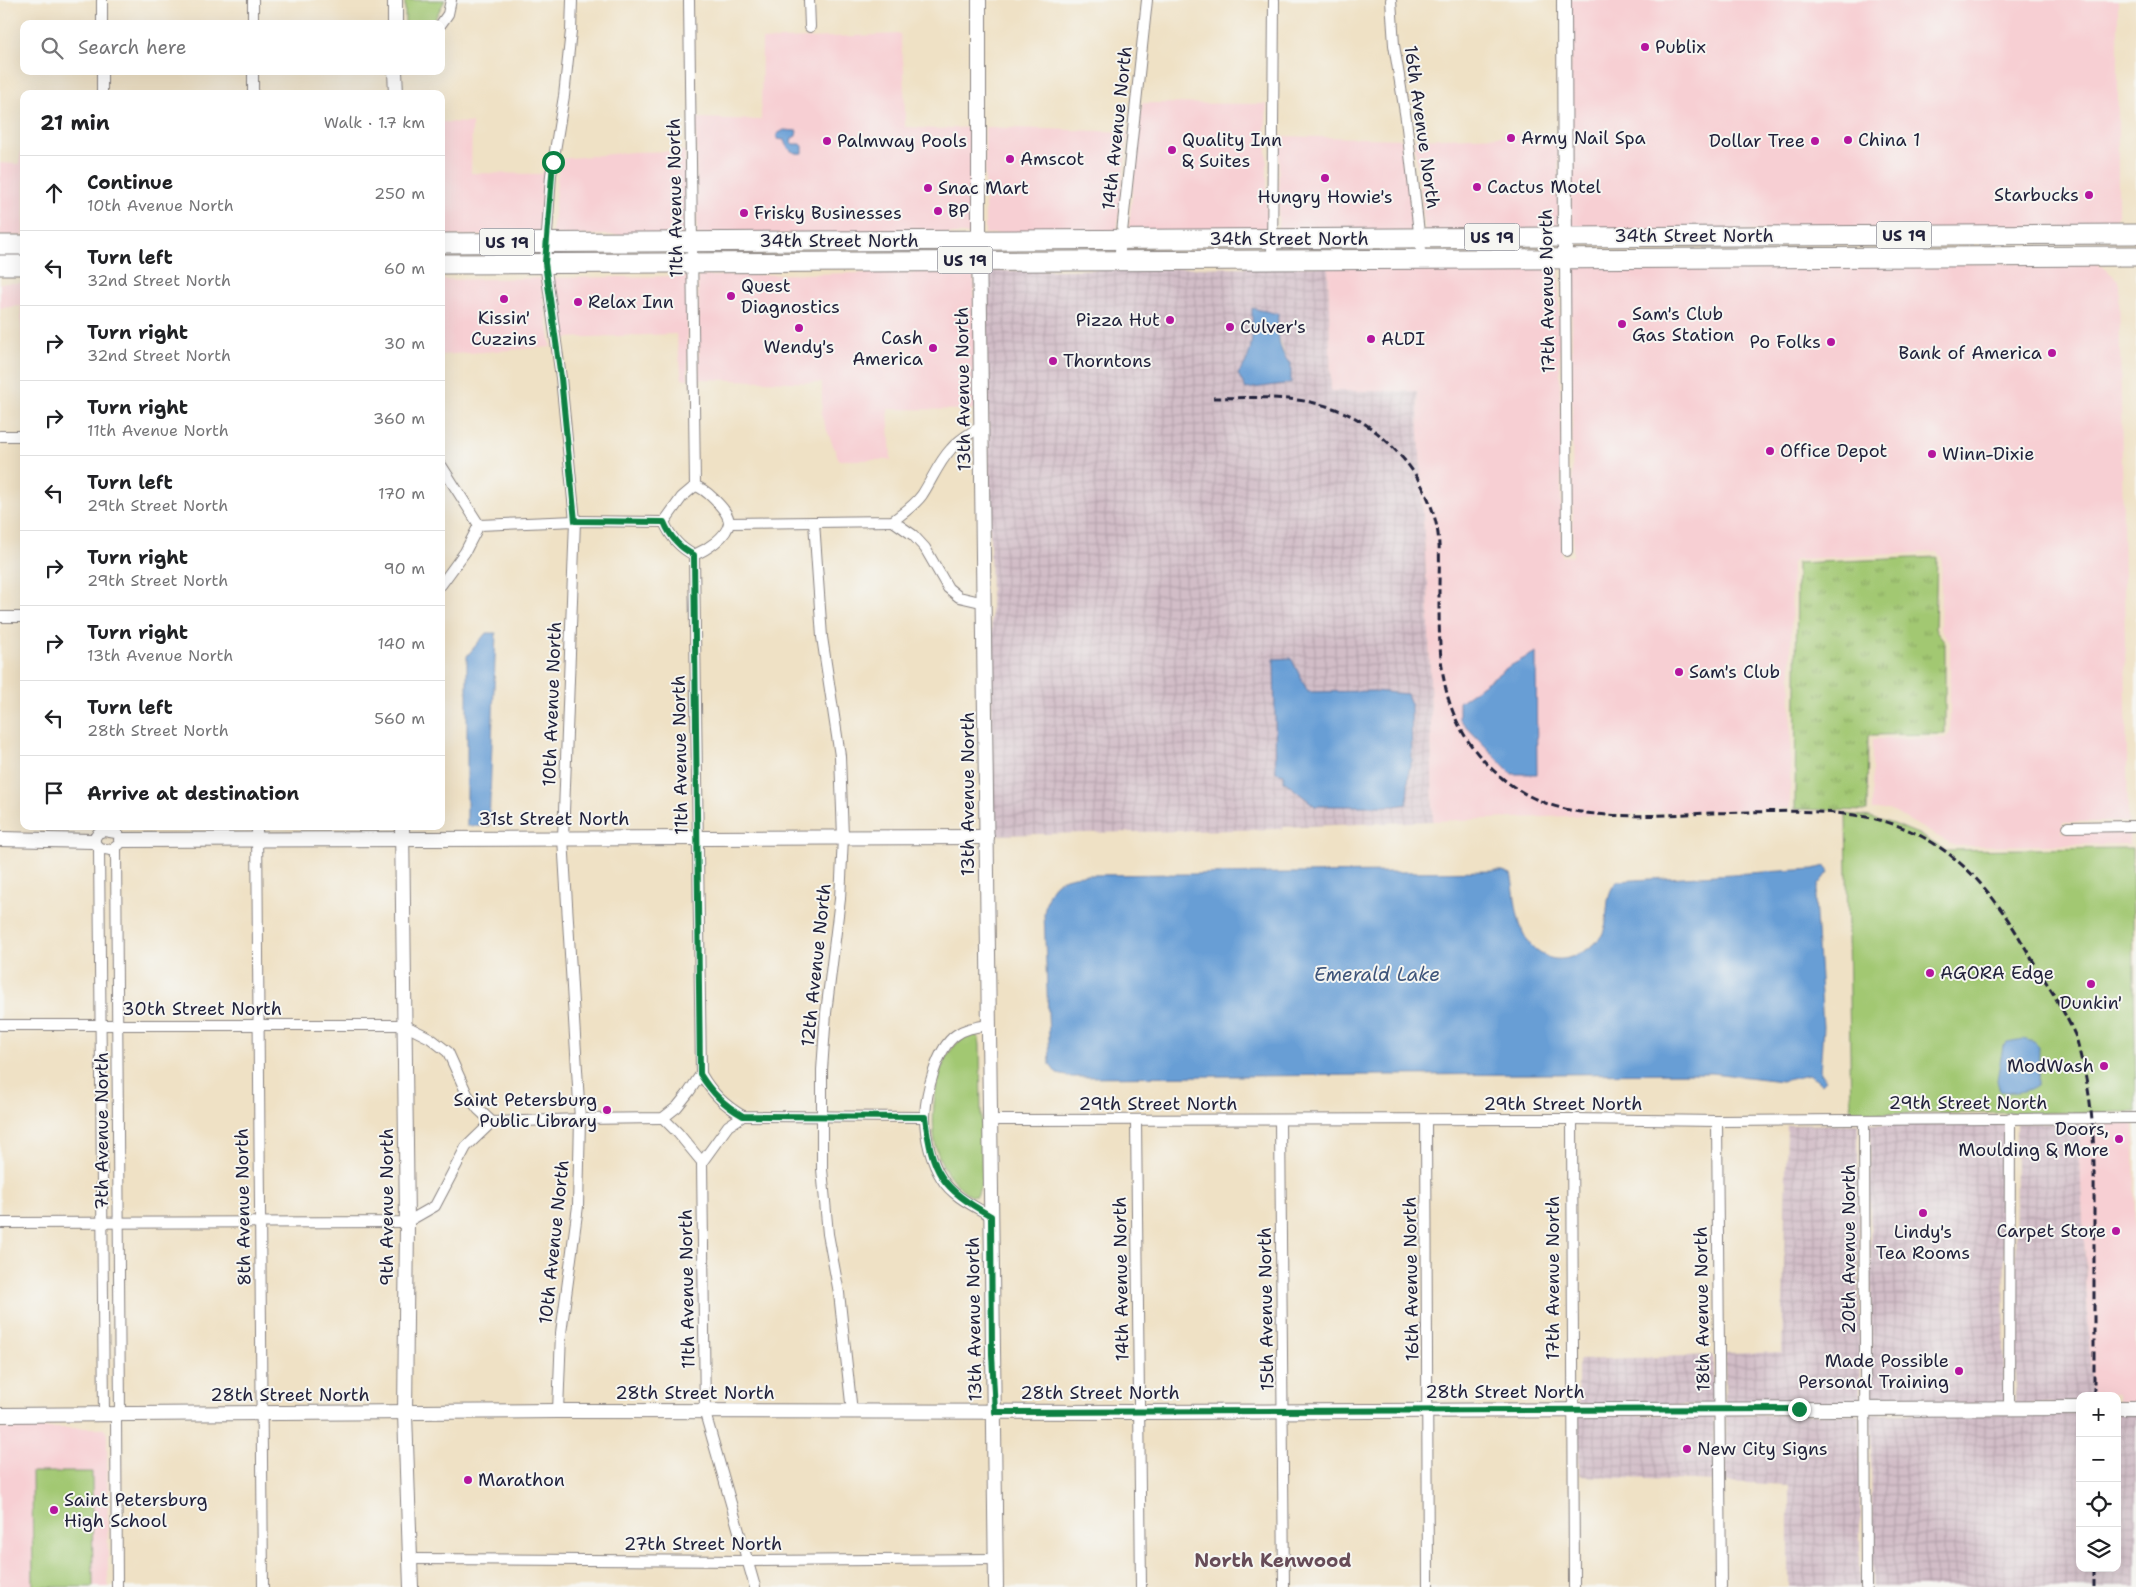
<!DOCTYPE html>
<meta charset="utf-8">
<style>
body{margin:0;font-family:"Shantell Sans",sans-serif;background:#f2f2f2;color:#202124}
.controls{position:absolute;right:15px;bottom:15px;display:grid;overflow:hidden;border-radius:10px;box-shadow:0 5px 20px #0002}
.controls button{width:45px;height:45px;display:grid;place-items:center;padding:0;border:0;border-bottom:1px solid #e0e0e0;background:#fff;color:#202124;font:25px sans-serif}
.stop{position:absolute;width:15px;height:15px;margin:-11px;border:4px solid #0b8043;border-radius:50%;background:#fff}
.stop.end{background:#0b8043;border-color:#fff;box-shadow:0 1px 5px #0008}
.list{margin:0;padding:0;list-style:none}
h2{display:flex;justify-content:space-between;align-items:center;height:65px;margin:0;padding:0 20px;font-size:21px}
h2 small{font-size:16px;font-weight:400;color:#757577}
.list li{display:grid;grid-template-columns:32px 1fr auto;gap:15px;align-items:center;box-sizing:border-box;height:75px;padding:0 20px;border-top:1px solid #e0e0e0}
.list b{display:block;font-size:19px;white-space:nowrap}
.list p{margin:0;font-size:16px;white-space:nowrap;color:#757577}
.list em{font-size:16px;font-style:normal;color:#757577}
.icon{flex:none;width:28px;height:28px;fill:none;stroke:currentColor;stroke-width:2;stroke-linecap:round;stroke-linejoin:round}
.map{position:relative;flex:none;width:2136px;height:1587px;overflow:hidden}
.search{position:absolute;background:#fff;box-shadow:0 5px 20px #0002;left:20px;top:20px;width:425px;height:55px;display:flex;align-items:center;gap:12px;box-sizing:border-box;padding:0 18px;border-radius:10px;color:#757577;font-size:19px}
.panel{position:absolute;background:#fff;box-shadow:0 5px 20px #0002;left:20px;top:90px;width:425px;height:740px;border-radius:10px}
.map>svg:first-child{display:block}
</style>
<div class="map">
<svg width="2136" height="1587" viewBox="0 0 2136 1587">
<defs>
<pattern id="industrial-grid" width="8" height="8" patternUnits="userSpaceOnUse" patternTransform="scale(1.25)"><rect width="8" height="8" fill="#d2bdc7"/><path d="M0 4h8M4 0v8" fill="none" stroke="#b4a2ac"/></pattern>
<pattern id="grass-tufts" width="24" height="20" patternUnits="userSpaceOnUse" patternTransform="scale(1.25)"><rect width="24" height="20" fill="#a2c872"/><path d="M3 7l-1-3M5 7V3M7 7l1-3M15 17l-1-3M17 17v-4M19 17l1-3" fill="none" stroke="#84a25f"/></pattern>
</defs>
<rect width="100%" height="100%" fill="#f6f6f2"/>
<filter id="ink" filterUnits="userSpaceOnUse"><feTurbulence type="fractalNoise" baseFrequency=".02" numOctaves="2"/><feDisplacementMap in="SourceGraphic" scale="10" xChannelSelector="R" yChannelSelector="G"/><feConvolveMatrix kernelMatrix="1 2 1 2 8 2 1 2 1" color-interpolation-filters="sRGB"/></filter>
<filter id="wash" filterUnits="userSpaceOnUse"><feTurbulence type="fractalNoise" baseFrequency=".0096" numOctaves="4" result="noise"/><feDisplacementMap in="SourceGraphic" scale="20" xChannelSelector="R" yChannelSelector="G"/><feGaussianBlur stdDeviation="1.12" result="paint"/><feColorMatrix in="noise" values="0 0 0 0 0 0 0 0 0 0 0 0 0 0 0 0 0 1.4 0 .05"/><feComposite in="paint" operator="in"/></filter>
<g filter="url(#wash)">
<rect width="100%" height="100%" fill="#efe1c5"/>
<g fill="#f7cfd3">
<path d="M1570,0H2118V214L2110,229L1571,232Z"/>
<path d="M900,34L904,69L905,127L936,129L974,127V234L697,235L696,118L761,120L762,40Z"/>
<path d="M1142,103L1267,104L1265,135H1267V233H1128Z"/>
<path d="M441,122L472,123L471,173L541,174L547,166L540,235L441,236Z"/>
<path d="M985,127L1128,132L1117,233L985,234Z"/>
<path d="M24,134V236H0V163L19,164Z"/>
<path d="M1558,134L1559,232H1425L1414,139Z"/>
<path d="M1279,136L1403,139L1414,232H1278Z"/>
<path d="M685,151L686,235H552L559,159L633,152Z"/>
<path d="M2097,263L2119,280L2128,822H2063L2062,832H2129V844L1955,846L1890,810H1872V739L1945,738L1950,733V642L1940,628L1942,557L1937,552L1797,559L1792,563L1790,808L1433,821L1428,582L1426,577L1417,391H1331L1328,266L1559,264L1562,556H1573L1571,264Z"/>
<path d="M974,271L976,410L888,409L891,460H839L822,418V383L699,379L698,276Z"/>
<path d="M687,276L688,379H682L676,334L561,338L553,278Z"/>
<path d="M541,278L551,347L441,355V280Z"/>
<path d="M0,283H24V351H22L21,306L0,308Z"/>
<path d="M2090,1123H2134L2136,1403H2117V1396H2092L2078,1124L2090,1125Z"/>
<path d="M0,1428H97L104,1429L107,1433L108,1587H0Z"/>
</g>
<g fill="url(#industrial-grid)" fill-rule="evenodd">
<path d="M1328,266L1331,391H1417L1426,577L1428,582L1433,821L1283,827L1282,829L992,835L991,599L988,429L990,427L988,424L985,271ZM1252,309L1278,314L1277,328L1286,360L1247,362L1252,341ZM1291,659L1308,692L1374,691L1412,761L1395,806L1284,781Z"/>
<path d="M2016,1123H2078L2092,1396H2080V1403L2015,1404Z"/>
<path d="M1858,1124L1860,1404L1725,1405V1354L1782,1352L1787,1125Z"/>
<path d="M1870,1124H2005L2004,1404H1871Z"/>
<path d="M1713,1355L1714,1405H1578V1360Z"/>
<path d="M2080,1413V1568H2117V1413H2136V1587H1872L1871,1414Z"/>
<path d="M1860,1414V1587H1789V1485L1726,1482L1725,1415Z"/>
<path d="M1578,1415H1714L1715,1482L1579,1476Z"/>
</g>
<path fill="url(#grass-tufts)" stroke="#627556" d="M1937,557L1935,629L1945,642V734L1868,735L1867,811L1795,809L1797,563Z"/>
<g fill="#a2c872" stroke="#627556">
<path d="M405,0H445L432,24H405Z"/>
<path d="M1846,814L1870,817L1894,824L1918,834L1945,850L2132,848L2136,1112L1851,1114Z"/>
<path d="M974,1034L979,1038L980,1045L982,1182L977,1196H971C956,1185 944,1172 938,1154C927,1123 934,1042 974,1034Z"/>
<path d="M32,1472H92L93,1587H33Z"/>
</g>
<g fill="#689ed5" stroke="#456088">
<path d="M784,130L797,131L796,136L792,138L791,142L793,144H801L803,146V153C794,155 786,149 784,140L777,139V134Z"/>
<path d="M1252,308L1278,314C1277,329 1278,354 1291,364V383L1246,389L1238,374C1255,353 1252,334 1252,308Z"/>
<path d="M486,633H496L489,826H467V656Z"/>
<path d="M1536,652L1537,774H1512L1459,719V702L1508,667Z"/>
<path d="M1291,658L1308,692L1374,691L1407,694L1411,704L1412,761L1409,769L1407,804L1395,806H1315L1284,781V774L1276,772L1274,659Z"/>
<path d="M1825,866L1829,872L1819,885L1815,899L1823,1027L1820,1073L1826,1080L1822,1084L1815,1078L1809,1075L1782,1081L1712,1073L1072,1077L1057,1074L1050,1065L1044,914C1048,886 1055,877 1084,875L1503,871L1511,874L1512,878C1517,906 1516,942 1545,956C1553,960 1563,960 1571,957C1583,953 1595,946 1602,935C1611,918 1602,894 1618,881L1814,869Z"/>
<path d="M2023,1039L2034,1042L2039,1047L2038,1084C2029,1092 2012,1094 2000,1091L1997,1081L2003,1046L2007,1042Z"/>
</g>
</g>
<g filter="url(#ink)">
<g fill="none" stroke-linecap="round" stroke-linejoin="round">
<defs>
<g id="street">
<path d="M102,0V24"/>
<path d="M689,0L695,486"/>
<path d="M809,0L810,27"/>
<path d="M1391,0L1394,45L1406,119L1422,259"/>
<path d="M253,24V0"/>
<path d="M441,24L448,14L451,0"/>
<path d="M102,71V94"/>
<path d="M253,94V71"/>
<path d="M1272,259L1274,0"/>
<path d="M1565,259L1567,551"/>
<path d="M1119,260L1147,0"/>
<path d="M0,436H24"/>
<path d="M441,465L479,525L465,552L441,585"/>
<path d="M695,486C703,488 709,494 714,499C720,505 729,514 729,523C727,537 706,550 694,555C680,548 670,536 664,522L682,497Z"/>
<path d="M893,521L913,535L925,548L948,588L959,597L985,603"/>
<path d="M814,522L822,637L840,756L843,837L840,899L826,1013L822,1070V1169L828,1234L839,1293L852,1412"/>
<path d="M729,523L893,521C903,513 914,506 922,495C932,480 938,463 951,449C959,439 971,433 982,426"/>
<path d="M479,525L575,521L664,522"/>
<path d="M694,555L701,1074C712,1093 724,1105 743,1116L925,1117"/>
<path d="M0,617H24"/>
<path d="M257,826L263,1587"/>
<path d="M2068,827L2136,826"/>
<path d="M104,831L116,833L120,837V844L111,850L99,848L93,841L98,833Z"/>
<path d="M99,848L104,1415"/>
<path d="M116,848L120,1415"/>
<path d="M0,1025H404L430,1038L448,1052L467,1094L478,1109L492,1122L466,1147L435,1206L407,1222L0,1223"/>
<path d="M988,1025C976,1027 966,1028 956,1035C936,1049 926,1094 925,1116C925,1137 931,1162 942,1179C952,1196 974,1206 991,1216"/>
<path d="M663,1118L678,1133L702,1162"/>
<path d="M1572,1119L1574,1587"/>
<path d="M990,1120L1572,1119L1717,1121L2136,1118"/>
<path d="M1280,1120L1284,1587"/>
<path d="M1426,1120L1428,1587"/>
<path d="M1864,1120L1866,1587"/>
<path d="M1136,1121L1141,1587"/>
<path d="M1717,1121L1721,1587"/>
<path d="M492,1122L580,1119L663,1118L677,1107L689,1092L701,1074"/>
<path d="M702,1162L705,1413L755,1587"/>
<path d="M702,1162L728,1126L743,1116"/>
<path d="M2009,1409L2010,1118"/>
<path d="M558,1411L561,1333L578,1206L580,1119L563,838L575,521L561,378L545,263L551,175L564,96L571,31L572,0"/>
<path d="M116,1415L117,1587"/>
<path d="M411,1559L749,1561L996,1559"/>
</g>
<g id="secondary">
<path d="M395,0V24"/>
<path d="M979,0V240L996,1587"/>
<path d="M1564,0L1565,259"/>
<path d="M395,71L396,94"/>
<path d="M402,826L407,1222L405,1414L411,1587"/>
<path d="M0,839L93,841"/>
<path d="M121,840L987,837"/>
<path d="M2117,1408H2136"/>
<path d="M0,1415L558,1411L1139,1412L2080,1408"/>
</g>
<g id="highway">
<path d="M441,243L2136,234"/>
<path d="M0,245H24"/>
<path d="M441,264L2136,256"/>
<path d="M0,265H24"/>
</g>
</defs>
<use href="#street" stroke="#888280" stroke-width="12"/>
<use href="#secondary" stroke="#888280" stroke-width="16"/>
<use href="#highway" stroke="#888280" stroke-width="21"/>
<use href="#street" stroke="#fff" stroke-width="10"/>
<use href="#secondary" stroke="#fff" stroke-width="14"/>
<use href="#highway" stroke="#fff" stroke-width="19"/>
<g stroke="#22223b" stroke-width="3" stroke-dasharray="8 4" stroke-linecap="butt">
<path d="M1213,398C1286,397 1345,393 1398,453C1417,473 1430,497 1436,523C1441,544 1439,567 1439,588C1439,665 1438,724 1502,778C1560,827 1642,815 1712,813C1768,812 1844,806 1896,825C1955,846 1993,892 2023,944C2039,972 2062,1005 2075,1035C2078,1042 2079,1050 2081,1058C2096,1111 2094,1164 2094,1218C2094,1277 2094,1337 2094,1396"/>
<path d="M2094,1568V1587"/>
</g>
</g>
</g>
<g fill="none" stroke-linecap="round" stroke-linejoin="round" filter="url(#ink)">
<path stroke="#0b8043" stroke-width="6" d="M553,162L545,263L561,378L575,521L664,522C670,537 680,548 694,555L700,1074C712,1093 724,1105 743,1116L925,1117C932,1173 941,1188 991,1216L992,1354L995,1412L1799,1409"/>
</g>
<g fill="#b5179e" stroke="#f6f6f2" stroke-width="2">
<circle cx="1645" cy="47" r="5"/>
<circle cx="1511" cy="138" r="5"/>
<circle cx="1848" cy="140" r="5"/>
<circle cx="827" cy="141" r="5"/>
<circle cx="1815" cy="141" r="5"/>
<circle cx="1172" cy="150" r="5"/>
<circle cx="1010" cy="159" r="5"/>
<circle cx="1325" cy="178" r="5"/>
<circle cx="1477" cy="187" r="5"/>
<circle cx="928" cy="188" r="5"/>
<circle cx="2089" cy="195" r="5"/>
<circle cx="938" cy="211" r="5"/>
<circle cx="744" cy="213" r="5"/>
<circle cx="731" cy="296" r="5"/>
<circle cx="504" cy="299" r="5"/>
<circle cx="578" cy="302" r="5"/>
<circle cx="1170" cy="320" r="5"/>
<circle cx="1622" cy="324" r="5"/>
<circle cx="1230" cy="327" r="5"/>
<circle cx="799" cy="328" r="5"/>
<circle cx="1371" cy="339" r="5"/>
<circle cx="1831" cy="342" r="5"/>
<circle cx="933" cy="348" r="5"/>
<circle cx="2052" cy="353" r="5"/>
<circle cx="1053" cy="361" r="5"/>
<circle cx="1770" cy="451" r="5"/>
<circle cx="1932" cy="454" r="5"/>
<circle cx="1679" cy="672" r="5"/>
<circle cx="1930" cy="973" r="5"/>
<circle cx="2091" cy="984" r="5"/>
<circle cx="2104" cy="1066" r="5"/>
<circle cx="607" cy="1110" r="5"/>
<circle cx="2119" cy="1139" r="5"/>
<circle cx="1923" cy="1213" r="5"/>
<circle cx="2116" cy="1231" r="5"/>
<circle cx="1959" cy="1371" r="5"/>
<circle cx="1687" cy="1449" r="5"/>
<circle cx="468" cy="1480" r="5"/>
<circle cx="54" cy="1510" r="5"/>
</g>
<g text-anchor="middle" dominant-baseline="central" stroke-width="4" stroke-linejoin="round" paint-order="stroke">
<g fill="#f6f6f2" stroke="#626272" stroke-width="1">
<rect x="1876.5" y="221.5" width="55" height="27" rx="4"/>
<rect x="1464.5" y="223.5" width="55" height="27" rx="4"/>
<rect x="479.5" y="228.5" width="55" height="27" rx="4"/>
<rect x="937.5" y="246.5" width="55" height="27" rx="4"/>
</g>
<g font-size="16" font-weight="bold" fill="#22223b">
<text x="1904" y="235">US 19</text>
<text x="1492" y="237">US 19</text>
<text x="507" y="242">US 19</text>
<text x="965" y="260">US 19</text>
</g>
<g font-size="18" fill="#22223b" stroke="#f6f6f2" text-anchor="start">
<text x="1655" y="47">Publix</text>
<text x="1521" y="138">Army Nail Spa</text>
<text x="1182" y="140">Quality Inn<tspan x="1182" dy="21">&amp; Suites</tspan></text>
<text x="1858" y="140">China 1</text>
<text x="837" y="141">Palmway Pools</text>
<text x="1805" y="141" text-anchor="end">Dollar Tree</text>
<text x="1020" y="159">Amscot</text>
<text x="1487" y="187">Cactus Motel</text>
<text x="938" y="188">Snac Mart</text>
<text x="2079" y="195" text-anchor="end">Starbucks</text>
<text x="1325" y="197" text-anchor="middle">Hungry Howie's</text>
<text x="948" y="211">BP</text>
<text x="754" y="213">Frisky Businesses</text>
<text x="741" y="286">Quest<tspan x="741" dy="21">Diagnostics</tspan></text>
<text x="588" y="302">Relax Inn</text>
<text x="1632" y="314">Sam's Club<tspan x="1632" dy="21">Gas Station</tspan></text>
<text x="504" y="318" text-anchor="middle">Kissin'<tspan x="504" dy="21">Cuzzins</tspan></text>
<text x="1160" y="320" text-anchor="end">Pizza Hut</text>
<text x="1240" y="327">Culver's</text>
<text x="923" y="338" text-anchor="end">Cash<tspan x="923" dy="21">America</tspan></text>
<text x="1381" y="339">ALDI</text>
<text x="1821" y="342" text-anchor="end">Po Folks</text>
<text x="799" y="347" text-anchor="middle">Wendy's</text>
<text x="2042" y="353" text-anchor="end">Bank of America</text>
<text x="1063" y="361">Thorntons</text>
<text x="1780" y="451">Office Depot</text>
<text x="1942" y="454">Winn-Dixie</text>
<text x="1689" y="672">Sam's Club</text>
<text x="1940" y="973">AGORA Edge</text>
<text x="2091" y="1003" text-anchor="middle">Dunkin'</text>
<text x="2094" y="1066" text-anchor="end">ModWash</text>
<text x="597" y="1100" text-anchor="end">Saint Petersburg<tspan x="597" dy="21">Public Library</tspan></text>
<text x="2109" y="1129" text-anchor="end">Doors,<tspan x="2109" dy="21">Moulding &amp; More</tspan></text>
<text x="2106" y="1231" text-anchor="end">Carpet Store</text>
<text x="1923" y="1232" text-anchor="middle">Lindy's<tspan x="1923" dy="21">Tea Rooms</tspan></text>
<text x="1949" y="1361" text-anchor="end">Made Possible<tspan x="1949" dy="21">Personal Training</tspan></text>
<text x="1697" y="1449">New City Signs</text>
<text x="478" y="1480">Marathon</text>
<text x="64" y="1500">Saint Petersburg<tspan x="64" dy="21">High School</tspan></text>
</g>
<g font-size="18" fill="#22223b" stroke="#f6f6f2">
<text transform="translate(1422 127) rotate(82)">16th Avenue North</text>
<text transform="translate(1117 128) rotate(-84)">14th Avenue North</text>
<text transform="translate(675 198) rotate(-91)">11th Avenue North</text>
<text x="1694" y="236">34th Street North</text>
<text x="1289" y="239">34th Street North</text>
<text x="839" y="241">34th Street North</text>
<text transform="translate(1547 291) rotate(-91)">17th Avenue North</text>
<text transform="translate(963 389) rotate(-91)">13th Avenue North</text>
<text transform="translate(552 704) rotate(-88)">10th Avenue North</text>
<text transform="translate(680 755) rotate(-91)">11th Avenue North</text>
<text transform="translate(968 794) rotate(-90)">13th Avenue North</text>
<text x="554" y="819">31st Street North</text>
<text transform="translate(816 965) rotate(-84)">12th Avenue North</text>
<text x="202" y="1009">30th Street North</text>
<text x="1968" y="1103">29th Street North</text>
<text x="1158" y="1104">29th Street North</text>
<text x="1563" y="1104">29th Street North</text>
<text transform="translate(102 1131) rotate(-90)">7th Avenue North</text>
<text transform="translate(243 1207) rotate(-91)">8th Avenue North</text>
<text transform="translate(387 1207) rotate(-90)">9th Avenue North</text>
<text transform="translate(554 1242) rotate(-84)">10th Avenue North</text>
<text transform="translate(1849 1249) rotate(-90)">20th Avenue North</text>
<text transform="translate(1553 1278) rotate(-90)">17th Avenue North</text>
<text transform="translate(1121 1279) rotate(-91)">14th Avenue North</text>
<text transform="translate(1411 1279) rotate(-91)">16th Avenue North</text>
<text transform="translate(687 1289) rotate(-91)">11th Avenue North</text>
<text transform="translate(1266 1309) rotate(-91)">15th Avenue North</text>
<text transform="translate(1702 1309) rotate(-91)">18th Avenue North</text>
<text transform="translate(974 1319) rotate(-91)">13th Avenue North</text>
<text x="1505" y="1392">28th Street North</text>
<text x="695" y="1393">28th Street North</text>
<text x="1100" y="1393">28th Street North</text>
<text x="290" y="1395">28th Street North</text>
<text x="703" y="1544">27th Street North</text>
</g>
<g font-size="19" font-style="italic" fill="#3e5479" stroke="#f6f6f2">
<text x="1377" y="974">Emerald Lake</text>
</g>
<g font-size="19" font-weight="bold" fill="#674c58" stroke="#f6f6f2">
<text x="1273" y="1560">North Kenwood</text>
</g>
</g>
</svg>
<div class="controls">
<button>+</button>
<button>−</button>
<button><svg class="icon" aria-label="locate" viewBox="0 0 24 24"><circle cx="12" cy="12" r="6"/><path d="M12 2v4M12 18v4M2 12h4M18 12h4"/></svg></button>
<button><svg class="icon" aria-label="layers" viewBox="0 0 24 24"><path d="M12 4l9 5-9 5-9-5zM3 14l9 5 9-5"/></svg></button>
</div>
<div class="stop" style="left:553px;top:162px"></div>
<div class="stop end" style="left:1799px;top:1409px"></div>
<div class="search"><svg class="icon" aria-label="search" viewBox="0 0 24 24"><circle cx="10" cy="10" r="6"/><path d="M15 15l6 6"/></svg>Search here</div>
<section class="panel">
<h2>21 min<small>Walk · 1.7 km</small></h2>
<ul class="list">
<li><svg class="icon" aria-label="ahead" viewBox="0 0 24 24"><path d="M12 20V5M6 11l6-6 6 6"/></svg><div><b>Continue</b><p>10th Avenue North</p></div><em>250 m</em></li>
<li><svg class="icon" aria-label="left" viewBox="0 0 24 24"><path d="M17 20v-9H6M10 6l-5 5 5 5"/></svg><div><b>Turn left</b><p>32nd Street North</p></div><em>60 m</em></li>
<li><svg class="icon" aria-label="right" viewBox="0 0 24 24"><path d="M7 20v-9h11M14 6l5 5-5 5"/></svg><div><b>Turn right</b><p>32nd Street North</p></div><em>30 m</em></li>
<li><svg class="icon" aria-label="right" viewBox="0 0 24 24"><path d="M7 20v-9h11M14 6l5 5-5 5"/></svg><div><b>Turn right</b><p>11th Avenue North</p></div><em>360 m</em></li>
<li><svg class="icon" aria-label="left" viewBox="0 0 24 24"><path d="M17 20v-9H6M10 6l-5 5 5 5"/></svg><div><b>Turn left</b><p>29th Street North</p></div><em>170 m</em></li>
<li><svg class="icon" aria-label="right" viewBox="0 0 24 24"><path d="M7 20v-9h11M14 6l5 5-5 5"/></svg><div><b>Turn right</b><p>29th Street North</p></div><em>90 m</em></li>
<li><svg class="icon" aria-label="right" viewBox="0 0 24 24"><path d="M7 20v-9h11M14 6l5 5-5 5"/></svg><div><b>Turn right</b><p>13th Avenue North</p></div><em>140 m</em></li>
<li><svg class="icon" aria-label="left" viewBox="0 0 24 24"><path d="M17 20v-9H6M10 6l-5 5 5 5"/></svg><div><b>Turn left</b><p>28th Street North</p></div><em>560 m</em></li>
<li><svg class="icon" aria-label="arrive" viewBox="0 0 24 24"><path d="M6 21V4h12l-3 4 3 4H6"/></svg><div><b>Arrive at destination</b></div></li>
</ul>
</section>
</div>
